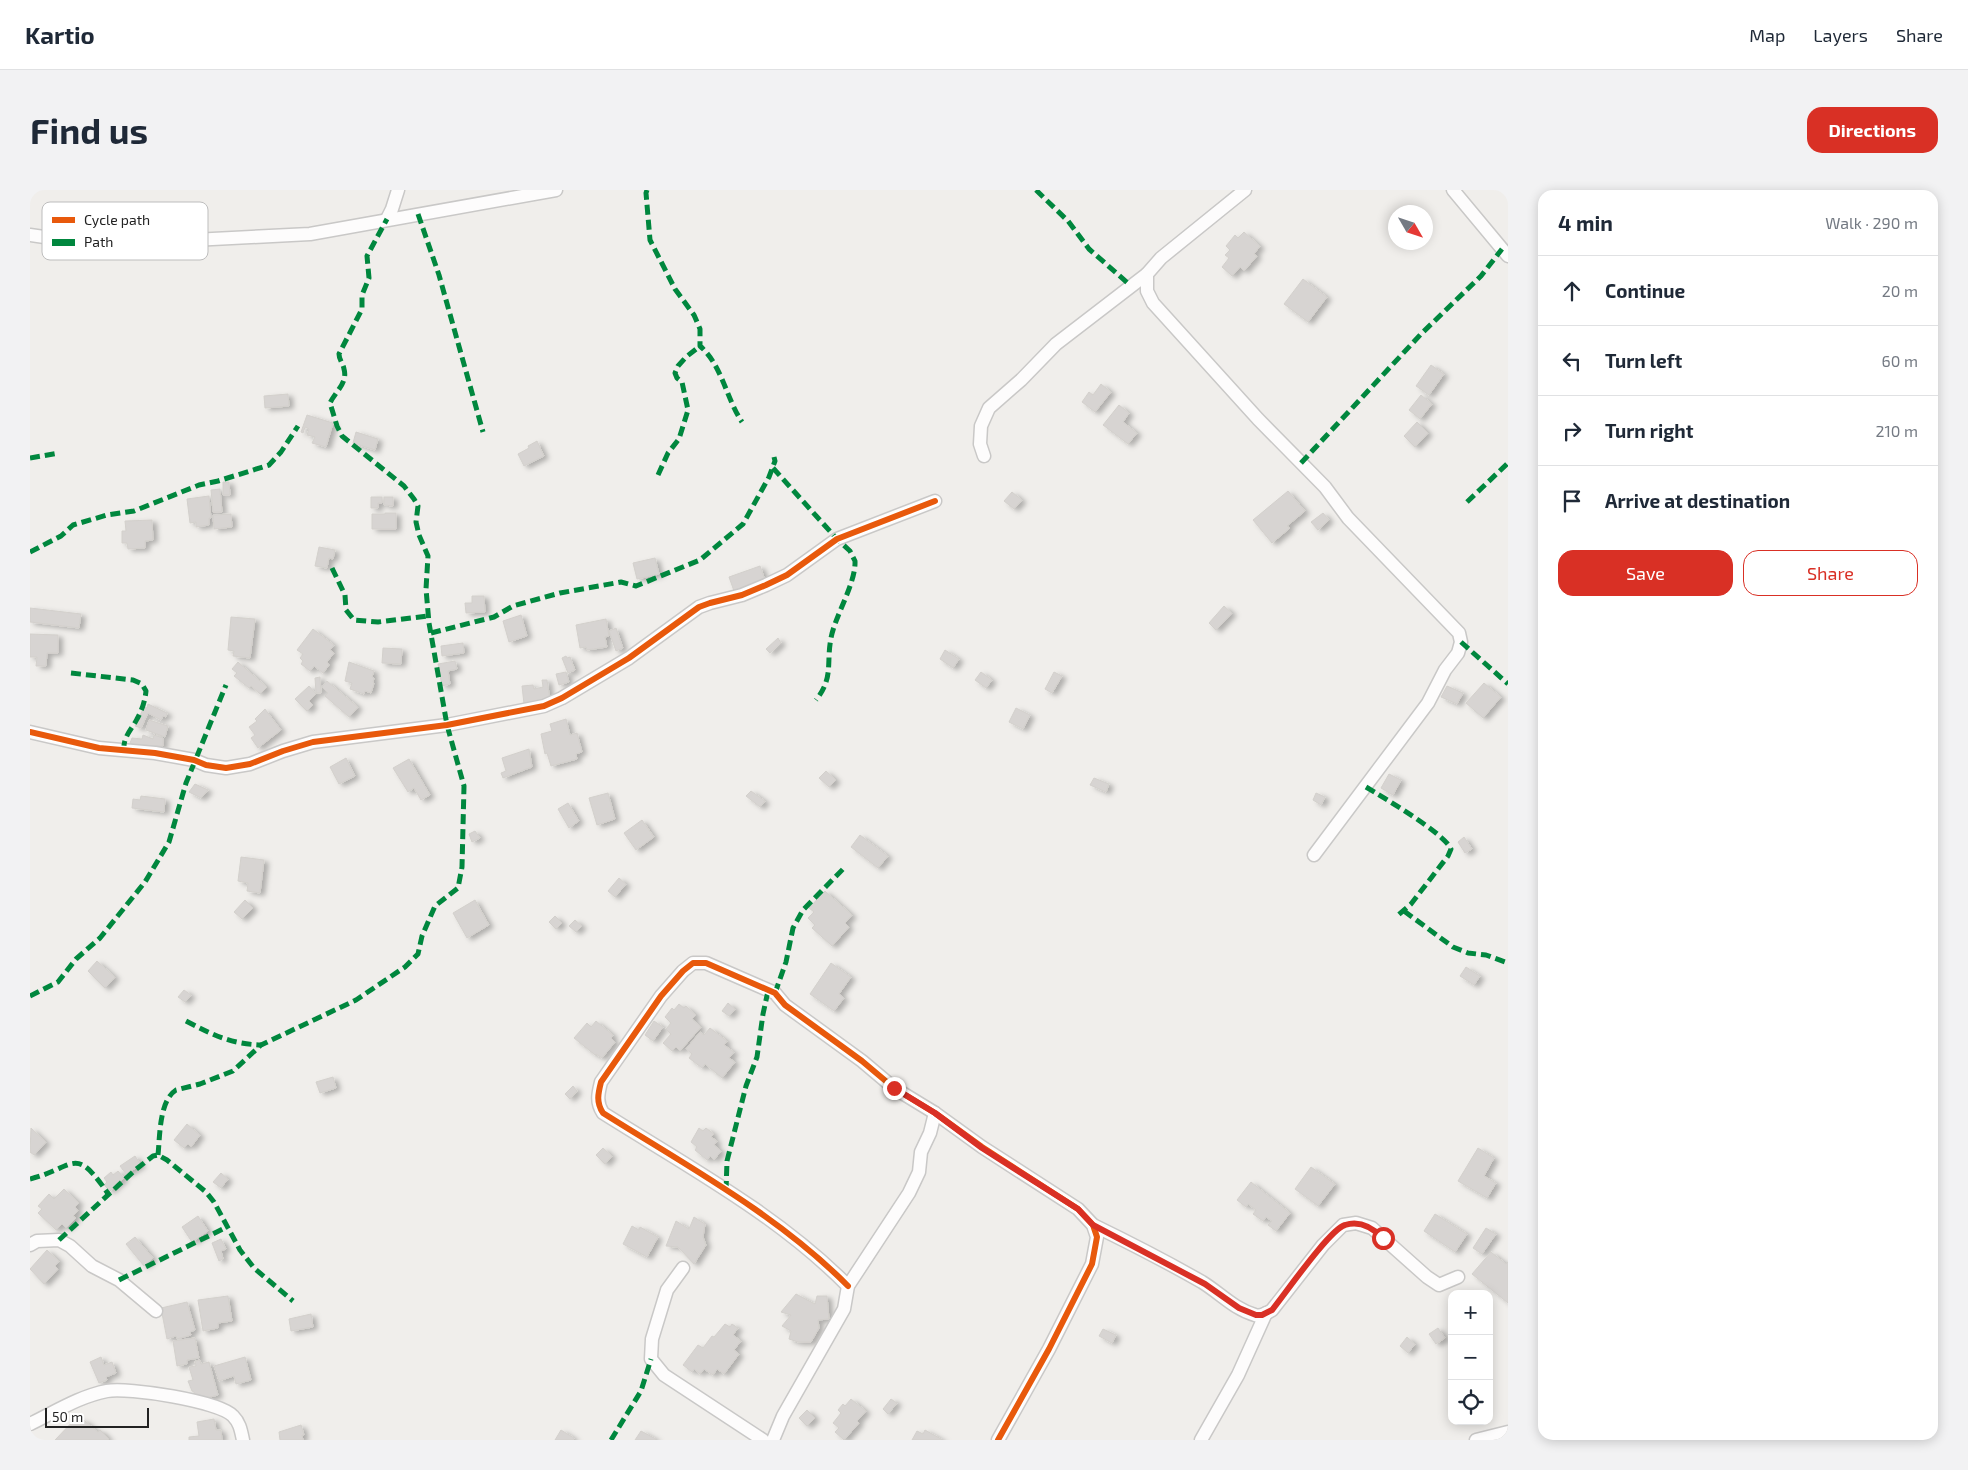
<!DOCTYPE html>
<meta charset="utf-8">
<style>
body{margin:0;font-family:"Exo 2",sans-serif;background:#f2f2f3;color:#1f2937}
.controls{position:absolute;right:15px;bottom:15px;display:grid;overflow:hidden;border-radius:10px;box-shadow:0 2px 12px #0003}
.controls button{width:45px;height:45px;display:grid;place-items:center;padding:0;border:0;border-bottom:1px solid #e0e1e3;background:#fff;color:#1f2937;font:25px sans-serif}
.compass{position:absolute;left:1358px;top:15px;width:45px;height:45px;border-radius:50%;background:#fff;box-shadow:0 2px 12px #0003;rotate:129deg}
.scale{position:absolute;left:15px;bottom:12px;width:104px;box-sizing:border-box;padding-left:5px;border:2px solid #222;border-top:0;font-size:14px;line-height:18px;white-space:nowrap;color:#222;-webkit-text-stroke:4px #fff;paint-order:stroke}
.stop{position:absolute;width:15px;height:15px;margin:-11px;border:4px solid #d93025;border-radius:50%;background:#fff}
.stop.end{background:#d93025;border-color:#fff;box-shadow:0 1px 5px #0008}
.list{margin:0;padding:0;list-style:none}
h2{display:flex;justify-content:space-between;align-items:center;height:65px;margin:0;padding:0 20px;font-size:21px}
h2 small{font-size:16px;font-weight:400;color:#747a83}
.list li{display:grid;grid-template-columns:32px 1fr auto;gap:15px;align-items:center;box-sizing:border-box;height:70px;padding:0 20px;border-top:1px solid #e0e1e3}
.list b{display:block;font-size:19px;white-space:nowrap}
.list em{font-size:16px;font-style:normal;color:#747a83}
.actions{display:flex;gap:10px;padding:15px 20px}
.actions a{flex:1;padding:11px 0;border:1px solid #d93025;border-radius:15px;text-align:center;font-size:18px;color:#d93025}
.actions .main{background:#d93025;color:#fff}
.icon{flex:none;width:28px;height:28px;fill:none;stroke:currentColor;stroke-width:2;stroke-linecap:round;stroke-linejoin:round}
.map{position:relative;flex:none;width:1478px;height:1250px;overflow:hidden;border-radius:15px}
header{display:flex;align-items:center;gap:30px;box-sizing:border-box;height:70px;padding:0 25px;background:#fff;border-bottom:1px solid #e0e1e3}
header strong{font-size:24px}
nav{display:flex;gap:28px;margin-inline-start:auto;font-size:18px}
.intro{display:flex;align-items:center;justify-content:space-between;box-sizing:border-box;height:120px;padding:0 30px}
h1{margin:0;font-size:35px}
.button{padding:12px 22px;border-radius:15px;background:#d93025;color:#fff;font-size:18px;font-weight:700}
main{display:flex;gap:30px;padding:0 30px}
aside{flex:1;background:#fff;border-radius:15px;box-shadow:0 2px 12px #0003}
.map>svg:first-child{display:block}
</style>
<header>
<strong>Kartio</strong>
<nav><a>Map</a><a>Layers</a><a>Share</a></nav>
</header>
<div class="intro"><h1>Find us</h1><a class="button">Directions</a></div>
<main>
<div class="map">
<svg width="1478" height="1250" viewBox="0 0 1478 1250">
<defs>
<filter id="shadow"><feDropShadow dx="4.5" dy="2.5" stdDeviation="2.5" flood-color="#0004"/></filter>
</defs>
<rect width="100%" height="100%" fill="#f0eeeb"/>
<g fill="#d7d4d2" stroke="#d3d0cc" filter="url(#shadow)">
<path d="M1214,42L1230,56L1224,64L1227,66L1214,81L1210,77L1202,86L1192,77L1199,68L1195,65L1200,60L1196,56L1205,45L1208,48Z"/>
<path d="M1273,89L1297,107L1278,132L1254,114Z"/>
<path d="M1401,175L1414,184L1399,205L1386,196Z"/>
<path d="M1071,194L1081,202L1065,222L1052,212L1059,202L1063,205Z"/>
<path d="M258,204L259,216L235,218L234,206Z"/>
<path d="M1391,205L1402,214L1390,229L1379,220Z"/>
<path d="M1089,215L1099,223L1093,232L1107,243L1098,254L1073,235Z"/>
<path d="M277,225L303,233L296,257L282,253L285,247L277,245L279,239L275,237L273,243L271,242Z"/>
<path d="M1387,232L1398,243L1385,257L1374,246Z"/>
<path d="M326,242L348,249L345,260L323,253Z"/>
<path d="M507,251L514,266L494,276L488,264L499,258L498,256Z"/>
<path d="M193,292H199L200,305H193Z"/>
<path d="M190,299L192,322H183L181,300Z"/>
<path d="M1258,301L1275,321L1257,336L1260,338L1242,353L1223,330Z"/>
<path d="M982,302L992,310L984,319L974,311Z"/>
<path d="M179,306L181,328H179V335L166,337V332L160,333L157,309Z"/>
<path d="M341,307H352V313H348V318H341Z"/>
<path d="M354,307H363V316L354,315Z"/>
<path d="M355,323H366V339H342V324H355Z"/>
<path d="M1293,323L1299,330L1288,340L1281,332Z"/>
<path d="M201,324L202,337L184,339L183,325Z"/>
<path d="M122,330L123,350L115,351V358L98,359L97,353H92V341H96L95,331Z"/>
<path d="M289,357L305,360L303,369L299,368L297,378L285,376Z"/>
<path d="M625,368L629,384L607,389L603,373Z"/>
<path d="M730,376L735,390L704,401L699,387Z"/>
<path d="M442,406H454L455,422L436,423L435,413H442Z"/>
<path d="M1194,416L1202,423L1186,440L1179,433Z"/>
<path d="M0,418L51,424L49,438L0,432Z"/>
<path d="M491,425L497,446L479,452L473,431Z"/>
<path d="M201,427L225,429L220,468L203,466L204,461L198,460Z"/>
<path d="M576,429L579,446L575,447L577,457L557,460L556,457L550,458L546,435Z"/>
<path d="M586,438L593,458L586,461L579,441Z"/>
<path d="M283,439L304,455L300,460L304,463L297,472L299,475L293,483L284,476L280,481L271,474L273,471L270,468L273,464L267,460Z"/>
<path d="M0,444L28,445V463H17L16,476H6L7,467H0Z"/>
<path d="M748,448L751,453L740,463L736,459Z"/>
<path d="M433,453L434,463L412,466L411,456Z"/>
<path d="M353,458L372,459L371,474L352,473Z"/>
<path d="M915,460L929,469L923,478L910,469Z"/>
<path d="M536,466L537,468L540,467L545,480L538,483L532,468Z"/>
<path d="M425,471L427,479L418,481L420,494L412,496L408,474Z"/>
<path d="M208,472L237,497L230,504L221,496L219,498L204,486L207,483L202,479Z"/>
<path d="M319,472L344,481L342,487L344,488L343,492L344,493L341,503L335,501L334,504L320,499L322,493L315,491Z"/>
<path d="M536,482L539,492L529,495L526,484Z"/>
<path d="M951,482L962,490L956,498L945,490Z"/>
<path d="M1024,482L1032,486L1022,503L1015,499Z"/>
<path d="M290,487L291,503H286L285,488Z"/>
<path d="M512,490H517L520,510L494,514L492,496L503,495L504,499L513,497Z"/>
<path d="M297,491L328,517L319,527L295,506L298,503L292,497Z"/>
<path d="M1454,493L1471,507L1453,528L1436,513Z"/>
<path d="M279,496L286,504L279,511L283,515L277,521L265,509Z"/>
<path d="M1417,496L1433,503L1427,514L1411,507Z"/>
<path d="M118,514L137,523L136,527L133,526L131,530L118,523L111,538L105,536L114,517L117,518Z"/>
<path d="M986,518L1000,525L993,539L979,532Z"/>
<path d="M235,519L251,540L228,558L221,548L225,545L219,537L227,531L225,529Z"/>
<path d="M536,529L540,545L547,543L552,562L546,564L547,569L521,576L517,563L515,564L511,544L522,541L520,534Z"/>
<path d="M119,530L138,536L135,547L116,540Z"/>
<path d="M113,545L123,549L124,545L133,548V556L109,557L100,553L102,548L112,549Z"/>
<path d="M499,559L502,577L473,588L471,583L476,581L472,568Z"/>
<path d="M316,568L325,586L309,594L300,577Z"/>
<path d="M379,569L400,605L391,610L384,598L378,602L363,578Z"/>
<path d="M796,581L806,590L799,597L789,588Z"/>
<path d="M1359,584L1371,590L1363,605L1351,598Z"/>
<path d="M1064,588L1079,594L1076,602L1060,595Z"/>
<path d="M165,594L178,600L171,608L159,602Z"/>
<path d="M721,601L735,611L730,617L716,606Z"/>
<path d="M578,603L585,629L567,635L559,608Z"/>
<path d="M1286,603L1295,607L1291,615L1283,610Z"/>
<path d="M111,606L135,609L134,622L102,618L103,609L110,610Z"/>
<path d="M538,613L549,631L539,638L528,619Z"/>
<path d="M612,630L624,647L606,660L594,643Z"/>
<path d="M445,641L450,648L442,652L439,644Z"/>
<path d="M830,645L858,666L848,678L821,657Z"/>
<path d="M1434,647L1442,659L1435,663L1428,652Z"/>
<path d="M211,667L234,670L230,703L217,701L218,693L208,691Z"/>
<path d="M589,688L596,694L585,707L578,701Z"/>
<path d="M795,701L822,725L815,733L819,737L802,756L782,738L785,735L778,728L784,722L779,718Z"/>
<path d="M215,710L223,718L212,729L204,722Z"/>
<path d="M445,710L459,735L437,748L423,723Z"/>
<path d="M525,726L532,733L526,739L519,732Z"/>
<path d="M545,730L552,736L546,742L539,736Z"/>
<path d="M67,771L85,787L75,798L58,781Z"/>
<path d="M801,773L821,787L809,804L814,808L804,821L780,804Z"/>
<path d="M1436,777L1450,786L1444,795L1430,786Z"/>
<path d="M154,800L161,805L155,812L148,807Z"/>
<path d="M698,813L705,819L699,826L692,821Z"/>
<path d="M649,814L654,818L656,816L666,825L662,829L671,837L650,861L646,857L642,861L633,853L641,844L636,839L641,833L635,827L642,818L644,820Z"/>
<path d="M566,831L583,845L581,848L585,852L572,868L566,864L565,865L544,848L557,833L561,837Z"/>
<path d="M624,831L633,837L623,851L615,845Z"/>
<path d="M680,838L697,851L694,855L704,862L699,868L705,872L692,888L675,874L672,878L659,868L662,864L656,859L670,842L674,845Z"/>
<path d="M303,887L306,898L290,903L286,892Z"/>
<path d="M543,896L547,901L540,909L535,904Z"/>
<path d="M157,934L170,945L161,957L158,954L154,958L144,950Z"/>
<path d="M1,938L16,952L4,965L0,962Z"/>
<path d="M669,938L673,941L676,938L684,944L681,947L687,951L684,955L691,961L684,970L680,966L677,970L665,960L667,957L661,952Z"/>
<path d="M573,958L582,966L575,974L566,965Z"/>
<path d="M1448,958L1464,968L1454,986L1466,993L1457,1008L1428,991Z"/>
<path d="M105,966L111,975L96,984L90,976Z"/>
<path d="M1281,977L1305,994L1288,1016L1265,999Z"/>
<path d="M88,981L94,988L80,1001L74,995L77,992L74,988L81,982L83,985Z"/>
<path d="M191,983L198,989L191,998L183,992Z"/>
<path d="M1221,992L1260,1023L1246,1041L1238,1035L1242,1031L1236,1027L1233,1031L1223,1024L1226,1020L1218,1014L1216,1017L1207,1010Z"/>
<path d="M34,999L49,1013L45,1017L48,1021L43,1026L46,1028L36,1038L32,1034L26,1040L8,1023L12,1019L8,1016L19,1004L24,1009Z"/>
<path d="M1405,1024L1437,1044L1425,1062L1394,1041Z"/>
<path d="M168,1026L178,1041L162,1052L152,1037Z"/>
<path d="M664,1027L675,1034L673,1047L676,1055L664,1074L648,1057L636,1056L646,1031L659,1039Z"/>
<path d="M602,1036L609,1040L610,1037L628,1047L617,1067L593,1054Z"/>
<path d="M1456,1038L1466,1044L1452,1064L1443,1058Z"/>
<path d="M105,1047L123,1068L114,1076L96,1054Z"/>
<path d="M191,1049L196,1059L191,1061L193,1069L189,1071L182,1053Z"/>
<path d="M17,1060L29,1071L25,1076L28,1079L14,1094L0,1079Z"/>
<path d="M1461,1062L1476,1074L1478,1072V1113L1442,1084Z"/>
<path d="M766,1104L785,1114L787,1106H797L799,1129L788,1130L789,1138L781,1152H768L759,1149L761,1141L752,1136L761,1125L751,1122Z"/>
<path d="M198,1106L202,1131L188,1133V1138L173,1141L168,1110Z"/>
<path d="M157,1112L165,1140L160,1142L161,1145L147,1149L146,1146L137,1149L131,1118Z"/>
<path d="M281,1124L283,1137L261,1141L259,1129Z"/>
<path d="M695,1134L700,1137L702,1134L708,1138L703,1145L711,1151L704,1160L709,1164L694,1184L687,1179L683,1185L674,1179L670,1184L664,1179L662,1182L653,1175L668,1155L673,1158L682,1146L684,1147Z"/>
<path d="M1408,1138L1415,1148L1406,1154L1399,1144Z"/>
<path d="M1073,1139L1086,1145L1082,1153L1069,1146Z"/>
<path d="M1377,1147L1385,1154L1378,1163L1370,1156Z"/>
<path d="M165,1148L169,1168L157,1170V1174L147,1176L143,1151Z"/>
<path d="M71,1167L74,1175L82,1172L86,1183L76,1187L77,1190L69,1193L60,1172Z"/>
<path d="M215,1167L221,1190L206,1194L204,1186L189,1191L184,1176Z"/>
<path d="M170,1170L171,1174L179,1172L188,1205L166,1211L164,1202L162,1201L158,1191L163,1190L159,1177L166,1176L165,1171Z"/>
<path d="M821,1209L836,1221L827,1231L829,1233L814,1250L805,1242L809,1238L803,1233L811,1223L808,1220L813,1214L815,1216Z"/>
<path d="M861,1209L867,1213L858,1224L853,1219Z"/>
<path d="M777,1220L785,1228L777,1236L769,1228Z"/>
<path d="M47,1227L52,1232L54,1230L68,1242L70,1240L79,1249L78,1250H25Z"/>
<path d="M184,1229L186,1240H191L192,1250H159V1247L169,1246L167,1232Z"/>
<path d="M271,1235L274,1245H272L273,1250H250L249,1242Z"/>
<path d="M531,1240L544,1248L543,1250H525Z"/>
<path d="M895,1240L913,1250H882L887,1241L893,1244Z"/>
<path d="M611,1241L626,1249L625,1250H605Z"/>
</g>
<g fill="none" stroke-linecap="round" stroke-linejoin="round">
<defs>
<g id="street">
<path d="M1215,0L1131,68L1117,84V101L1123,113L1228,229L1295,297L1318,328L1429,443L1431,452L1428,463L1415,480L1398,513L1284,665"/>
<path d="M1423,0L1478,66"/>
<path d="M357,29L362,19L368,0"/>
<path d="M0,45L55,53H105L280,44L526,0"/>
<path d="M954,266L950,254L951,236L959,218L991,190L1026,154L1117,84"/>
<path d="M0,542L69,558L125,563L164,570L176,575L196,578L220,574L253,561L283,552L417,535L514,516L532,508L599,468L669,417L680,413L712,405L736,395L757,385L807,349L905,311"/>
<path d="M1063,1035C1100,1053 1137,1072 1172,1092C1190,1103 1204,1119 1225,1125C1231,1127 1237,1123 1242,1120L1293,1055L1313,1035L1326,1033L1342,1038L1397,1087L1409,1095L1428,1087"/>
<path d="M0,1055L7,1051L29,1050L40,1056L62,1076L89,1090L126,1121"/>
<path d="M653,1078L637,1100L622,1149L621,1169L634,1185L733,1250"/>
<path d="M818,1096C748,1025 657,976 573,923C566,912 568,904 571,892L631,806L653,781L663,773H676L745,803L755,815L832,871L864,898L905,923L952,957L1048,1019L1063,1035L1067,1047L1062,1074L1019,1159L968,1250"/>
<path d="M0,1234C25,1222 50,1206 77,1201C98,1197 189,1211 203,1226C210,1233 211,1241 213,1250"/>
<path d="M743,1250L753,1226L814,1119L818,1096L879,1003L889,982L891,962L900,943L905,923"/>
<path d="M1171,1250L1208,1185L1236,1123"/>
<path d="M1446,1250L1478,1242"/>
</g>
</defs>
<use href="#street" stroke="#c9c8c7" stroke-width="15"/>
<use href="#street" stroke="#fdfcfc" stroke-width="12"/>
<g stroke="#00873e" stroke-width="5" stroke-dasharray="10 5" stroke-linecap="butt">
<path d="M617,0L616,3L620,50L645,99L664,125L670,139V156C692,175 696,208 712,232"/>
<path d="M1006,0L1038,31L1059,59L1100,95"/>
<path d="M388,24L409,85L453,242"/>
<path d="M0,268L29,263"/>
<path d="M1271,273L1391,144L1451,86L1472,59"/>
<path d="M743,278L807,349L820,361L825,371C826,393 805,426 801,448C796,474 804,487 786,510"/>
<path d="M628,285L638,263L649,249L658,220L652,192L647,188L645,183L648,176L656,167L670,156"/>
<path d="M1437,312L1478,273"/>
<path d="M0,362L31,346L43,335L77,325L104,321L169,295L188,291L239,275L251,262L268,236"/>
<path d="M302,378L315,405L316,420L324,430L348,432L398,426"/>
<path d="M401,443L464,427L483,416L530,403L591,392L606,396L670,370L713,334L739,287L745,271L744,267"/>
<path d="M1431,452L1478,494"/>
<path d="M41,483L103,490L112,494L116,501C115,511 112,520 107,529C102,539 93,547 94,559"/>
<path d="M1336,597C1354,608 1414,643 1421,659L1418,666L1381,714L1367,726"/>
<path d="M1374,721L1423,757L1438,763L1456,765L1478,773"/>
<path d="M745,803L756,772L763,738L773,720L816,676"/>
<path d="M0,806L28,792L46,769L70,748L115,692L139,652L156,593L196,495"/>
<path d="M156,831C183,845 201,854 231,855"/>
<path d="M128,965C130,946 129,911 146,900L170,894L203,881L231,855L326,810L375,777L388,764L392,746L405,716L428,698L432,677L434,596L417,535L399,433L396,399L398,366L389,345L386,332L388,316L384,309L374,296L312,246L307,236L300,213C305,202 318,193 314,179C313,173 309,170 309,164L332,119V105L339,88L337,66L357,29"/>
<path d="M0,989C47,977 44,954 79,1005"/>
<path d="M696,1001L697,971L716,896L727,867L733,824L738,801"/>
<path d="M29,1050L104,981L123,966L128,965L137,970L176,1002L184,1012L210,1060L224,1078L263,1111"/>
<path d="M89,1090L197,1037"/>
<path d="M581,1250L611,1201L621,1169"/>
</g>
<defs>
<g id="cycleway">
<path d="M0,542L69,558L125,563L164,570L176,575L196,578L220,574L253,561L283,552L417,535L514,516L532,508L599,468L669,417L680,413L712,405L736,395L757,385L807,349L905,311"/>
<path d="M818,1096C748,1025 657,976 573,923C566,912 568,904 571,892L631,806L653,781L663,773H676L745,803L755,815L832,871L864,898L905,923L952,957L1048,1019L1063,1035L1067,1047L1062,1074L1019,1159L968,1250"/>
</g>
</defs>
<use href="#cycleway" stroke="#fff" stroke-width="9"/>
<use href="#cycleway" stroke="#e8590c" stroke-width="6"/>
</g>
<g fill="none" stroke-linecap="round" stroke-linejoin="round">
<path stroke="#d93025" stroke-width="6" d="M864,898L905,923L952,958L1048,1019L1063,1035L1175,1094L1209,1118L1226,1125H1232L1242,1120C1255,1104 1300,1039 1315,1035C1330,1030 1343,1038 1353,1048"/>
</g>
<rect x="12" y="12" width="166" height="58" rx="8" fill="#fff" stroke="#bdbdbd" stroke-width="1"/>
<rect x="22" y="27" width="23" height="6" fill="#e8590c"/>
<rect x="22" y="49" width="23" height="7" fill="#00873e"/>
<g font-size="14" fill="#222">
<text x="54" y="35">Cycle path</text>
<text x="54" y="57">Path</text>
</g>
</svg>
<div class="controls">
<button>+</button>
<button>−</button>
<button><svg class="icon" aria-label="locate" viewBox="0 0 24 24"><circle cx="12" cy="12" r="6"/><path d="M12 2v4M12 18v4M2 12h4M18 12h4"/></svg></button>
</div>
<svg class="compass" viewBox="-18 -18 36 36"><path d="M0-13l5 13h-10z" fill="#e53935"/><path d="M0 13l5-13h-10z" fill="#747a83"/></svg>
<div class="scale">50 m</div>
<div class="stop" style="left:1353px;top:1048px"></div>
<div class="stop end" style="left:864px;top:898px"></div>
</div>
<aside>
<h2>4 min<small>Walk · 290 m</small></h2>
<ul class="list">
<li><svg class="icon" aria-label="ahead" viewBox="0 0 24 24"><path d="M12 20V5M6 11l6-6 6 6"/></svg><div><b>Continue</b></div><em>20 m</em></li>
<li><svg class="icon" aria-label="left" viewBox="0 0 24 24"><path d="M17 20v-9H6M10 6l-5 5 5 5"/></svg><div><b>Turn left</b></div><em>60 m</em></li>
<li><svg class="icon" aria-label="right" viewBox="0 0 24 24"><path d="M7 20v-9h11M14 6l5 5-5 5"/></svg><div><b>Turn right</b></div><em>210 m</em></li>
<li><svg class="icon" aria-label="arrive" viewBox="0 0 24 24"><path d="M6 21V4h12l-3 4 3 4H6"/></svg><div><b>Arrive at destination</b></div></li>
</ul>
<div class="actions"><a class="main">Save</a><a>Share</a></div>
</aside>
</main>
